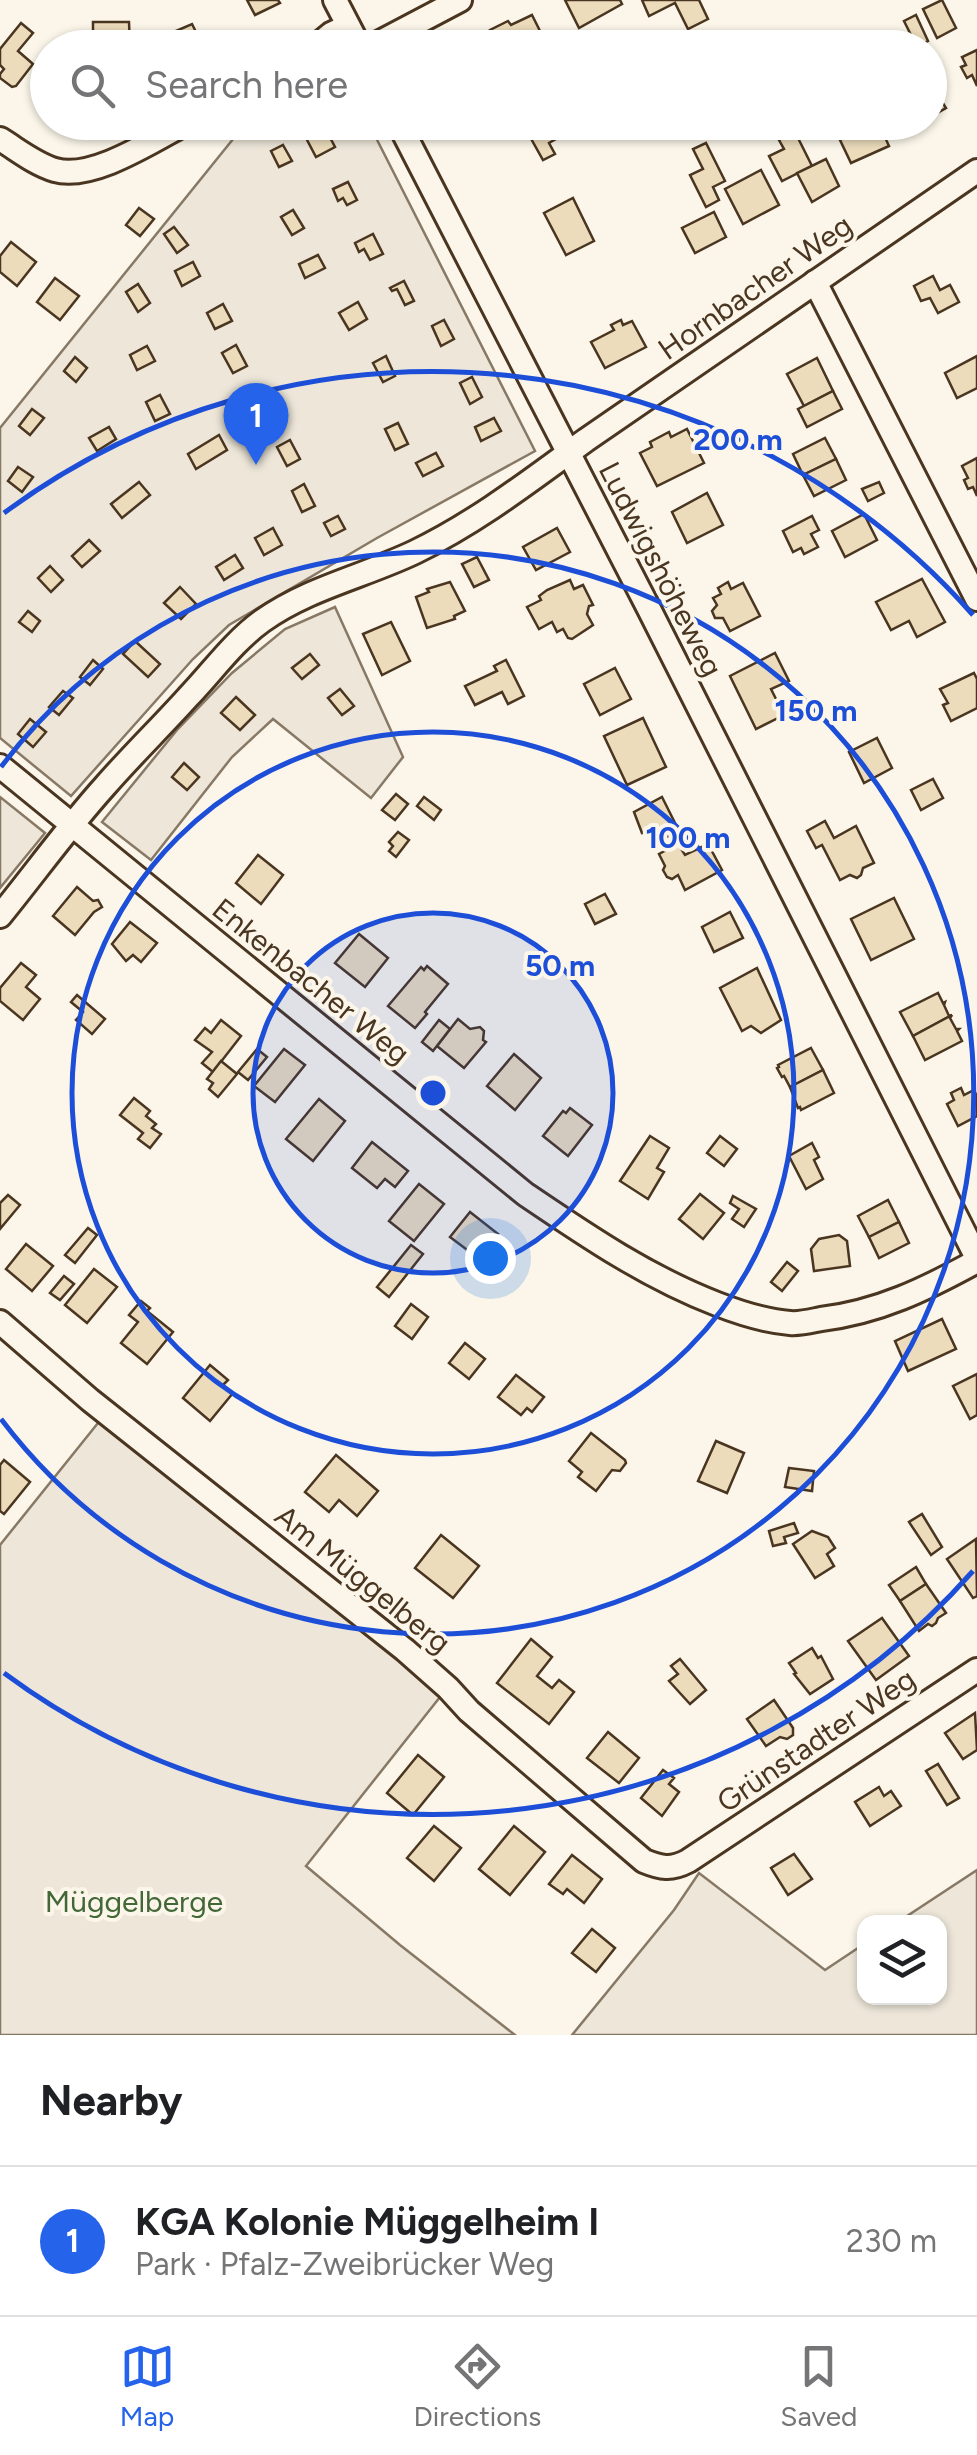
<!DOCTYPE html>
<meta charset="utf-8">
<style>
body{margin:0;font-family:Figtree,sans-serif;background:#f6f6f6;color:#202124}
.controls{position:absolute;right:30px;bottom:30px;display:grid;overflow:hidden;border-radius:20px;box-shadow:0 2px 8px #0004}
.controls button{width:90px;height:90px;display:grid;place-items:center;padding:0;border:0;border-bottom:2px solid #e0e0e0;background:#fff;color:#202124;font:50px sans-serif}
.you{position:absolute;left:490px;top:1258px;width:35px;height:35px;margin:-25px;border:8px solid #fff;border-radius:50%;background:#1a73e8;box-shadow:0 0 0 15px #1a73e833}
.badge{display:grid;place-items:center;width:65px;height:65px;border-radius:50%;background:#2563eb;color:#fff;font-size:32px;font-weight:700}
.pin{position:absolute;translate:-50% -82px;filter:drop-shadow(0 2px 5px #0008)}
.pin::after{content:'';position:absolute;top:52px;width:35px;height:30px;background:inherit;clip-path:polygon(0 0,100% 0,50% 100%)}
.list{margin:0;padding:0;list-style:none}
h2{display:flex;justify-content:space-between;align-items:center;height:130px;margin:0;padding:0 40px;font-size:42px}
h2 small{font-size:32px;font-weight:400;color:#757577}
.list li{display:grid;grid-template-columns:65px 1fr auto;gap:30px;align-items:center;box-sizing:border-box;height:150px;padding:0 40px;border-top:2px solid #e0e0e0}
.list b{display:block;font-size:38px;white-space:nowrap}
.list p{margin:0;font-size:32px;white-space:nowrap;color:#757577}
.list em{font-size:32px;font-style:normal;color:#757577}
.icon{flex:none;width:55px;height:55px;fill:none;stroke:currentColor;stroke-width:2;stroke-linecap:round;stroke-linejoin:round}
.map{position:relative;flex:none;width:977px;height:2035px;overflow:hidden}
.search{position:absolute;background:#fff;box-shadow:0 2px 8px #0004;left:30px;right:30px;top:30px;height:110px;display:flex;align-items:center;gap:25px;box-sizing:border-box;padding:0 35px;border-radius:55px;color:#757577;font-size:38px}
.sheet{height:280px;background:#fff}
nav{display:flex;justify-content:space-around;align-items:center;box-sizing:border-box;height:140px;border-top:2px solid #e0e0e0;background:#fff;font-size:28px;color:#757577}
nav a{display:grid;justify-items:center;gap:5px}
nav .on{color:#2563eb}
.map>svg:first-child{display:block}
</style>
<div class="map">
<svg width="977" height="2035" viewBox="0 0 977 2035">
<rect width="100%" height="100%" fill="#fbf6e9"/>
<g fill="#ede6d9" stroke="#887966" stroke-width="2.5">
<path d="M368,122L535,451L377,538L229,625L193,659L71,796L0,738V428L246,123Z"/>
<path d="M335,607L403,757L371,798L273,719L232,757L151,860L102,822L177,730L232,673L285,629Z"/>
<path d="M0,797L45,833L0,888Z"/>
<path d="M102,1418L444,1692L306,1866L400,1945L515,2035H0V1545Z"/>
<path d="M977,1870V2035H572L674,1910L699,1873L825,1970L864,1944V1998H940V1922H898Z"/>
</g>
<g fill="#ecdcbc" stroke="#4a3520" stroke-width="2.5">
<path d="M247,0H278L280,3L255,15Z"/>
<path d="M565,0H620L622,4L579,28Z"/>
<path d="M642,0H699L708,19L688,29L675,3L649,16Z"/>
<path d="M942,0L956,28L937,38L923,9Z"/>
<path d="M532,15L543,37L533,42L535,48H500L490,30L508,21L511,25Z"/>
<path d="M916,15L928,41L917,47L904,21Z"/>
<path d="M93,22H129L130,48H93Z"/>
<path d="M21,23L33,33L18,51L33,64L16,86L12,87L0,78V74L4,69L0,65V49Z"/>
<path d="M192,24L204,48H164L173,43L172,40L178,36L176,31Z"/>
<path d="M853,32L860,48H823Z"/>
<path d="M977,50V86L972,75L967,78L961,67L966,65L962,57Z"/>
<path d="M930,78L933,85L938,82L944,94L939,97L946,108L930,117Z"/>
<path d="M531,122H555L563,135L549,143L555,154L543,160L524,126Z"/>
<path d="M873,122H878L889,146L851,163L840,140Z"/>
<path d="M324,126L335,147L316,157L305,136Z"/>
<path d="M795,132L812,166L782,181L769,156L784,149L779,140Z"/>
<path d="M706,143L725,181L713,187L719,200L706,207L690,175L703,169L693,149Z"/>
<path d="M283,145L292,161L279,167L271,151Z"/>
<path d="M826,159L839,186L812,202L797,173Z"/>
<path d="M761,170L779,205L743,224L725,189Z"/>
<path d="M348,182L357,200L347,205L343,198L338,201L333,189Z"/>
<path d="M573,198L594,241L566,255L544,213Z"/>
<path d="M139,208L154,219L140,236L126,225Z"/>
<path d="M293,210L304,228L292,235L281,217Z"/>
<path d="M714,212L726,237L695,253L682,228Z"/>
<path d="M174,227L188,245L177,253L164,234Z"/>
<path d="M373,234L383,254L370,260L364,249L359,252L355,243Z"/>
<path d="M11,242L36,262L17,286L0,272V256Z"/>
<path d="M318,255L325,268L305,278L299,264Z"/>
<path d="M193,262L200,276L182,286L175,271Z"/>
<path d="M933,276L940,290L950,285L959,302L938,313L930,298L921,301L914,286Z"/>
<path d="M55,278L79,296L60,320L37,302Z"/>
<path d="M404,281L414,301L405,305L397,289L392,291L390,288Z"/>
<path d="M138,284L150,303L138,312L126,292Z"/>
<path d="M358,302L367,319L349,330L339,313Z"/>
<path d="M223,304L232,321L215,329L207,313Z"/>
<path d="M444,320L454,339L441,346L432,326Z"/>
<path d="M621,320L623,325L632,321L646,347L605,368L591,342L614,330L611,325Z"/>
<path d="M236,345L247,366L233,373L222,353Z"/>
<path d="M147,346L155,361L137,370L130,355Z"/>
<path d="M386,356L395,376L383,382L373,363Z"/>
<path d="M977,356V388L957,398L945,373Z"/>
<path d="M75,357L87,368L76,382L64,371Z"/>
<path d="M817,358L833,391L804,406L787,374Z"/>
<path d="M472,377L482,397L470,404L460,383Z"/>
<path d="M833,391L842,409L807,427L798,409Z"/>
<path d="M160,395L170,414L155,421L146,402Z"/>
<path d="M267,401L276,417L260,425L252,409Z"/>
<path d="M32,409L44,418L30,435L19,426Z"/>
<path d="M494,418L501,431L481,441L475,427Z"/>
<path d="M398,423L408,444L395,450L385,429Z"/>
<path d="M109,427L116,439L97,451L89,438Z"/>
<path d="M687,429L704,463L657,486L640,453L652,447L650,442L669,432L671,437Z"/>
<path d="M219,435L227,450L196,469L188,454Z"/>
<path d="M825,438L836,459L803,475L793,454Z"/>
<path d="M290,440L300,459L287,466L277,447Z"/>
<path d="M436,453L443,466L423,476L416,463Z"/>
<path d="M977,458V496L973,487L968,489L964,480L968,478L962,466Z"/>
<path d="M836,459L846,480L814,496L803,475Z"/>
<path d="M18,467L33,477L22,492L8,481Z"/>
<path d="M139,482L150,495L122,518L111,504Z"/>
<path d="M879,482L884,493L868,501L862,489Z"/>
<path d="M304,484L315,506L302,512L292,491Z"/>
<path d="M707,493L723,525L687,543L672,512Z"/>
<path d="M864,514L877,540L845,557L832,531Z"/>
<path d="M338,516L345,529L331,536L324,523Z"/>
<path d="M812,516L819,530L811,534L818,547L804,554L801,548L793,552L783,531Z"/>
<path d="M273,528L282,545L264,555L255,538Z"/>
<path d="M557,528L570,552L536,570L523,547Z"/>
<path d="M89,540L100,551L82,567L72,556Z"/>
<path d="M235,555L243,568L224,580L216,567Z"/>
<path d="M477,557L489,580L474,587L462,564Z"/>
<path d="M50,566L63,580L51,592L38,578Z"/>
<path d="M922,579L945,622L917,637L909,621L891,630L876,602Z"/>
<path d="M570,580L574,589L583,585L593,605L589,606L587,614L593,625L572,639L568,638L563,629L557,632L552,622L539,629L527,607L541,600L539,596L547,590Z"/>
<path d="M450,582L465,611L454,616L455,619L427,628L416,597L429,592L427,589Z"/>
<path d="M728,582L731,589L743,583L760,616L730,631L723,618H715L712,611L717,605L713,598L721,594L718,588Z"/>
<path d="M180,587L196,604L181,619L164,603Z"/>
<path d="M28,611L40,621L32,632L19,622Z"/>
<path d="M391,622L410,661L382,675L363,634Z"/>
<path d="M135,641L160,664L148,677L123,654Z"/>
<path d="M775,653L789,681L771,689L784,715L756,729L730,676Z"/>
<path d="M310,654L319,665L302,679L292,668Z"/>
<path d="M93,660L103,669L90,685L80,677Z"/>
<path d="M506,660L524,696L508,704L502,692L475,705L465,686L497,671L494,666Z"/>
<path d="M615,668L631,699L600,715L584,684Z"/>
<path d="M974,673L977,679V708L951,721L943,705L948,703L940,689Z"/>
<path d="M340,689L354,706L342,715L328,698Z"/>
<path d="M63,691L73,698L59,715L49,707Z"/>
<path d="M236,697L255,715L240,730L221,713Z"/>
<path d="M643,718L666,767L627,785L604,736Z"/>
<path d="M30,719L46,732L33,747L18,734Z"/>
<path d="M877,738L892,768L864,783L849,752Z"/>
<path d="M184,763L199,777L187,790L172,777Z"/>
<path d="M933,779L943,798L921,810L911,790Z"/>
<path d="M396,794L408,804L395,820L382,810Z"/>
<path d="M424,797L441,810L434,820L417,806Z"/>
<path d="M662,797L679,831L654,843L649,832L642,833L634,812Z"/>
<path d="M825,821L834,838L856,826L874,863L863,868L861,875L857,878L850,875L840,880L822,845L816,848L807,831Z"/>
<path d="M398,832L409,840L396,857L389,851L393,846L389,842Z"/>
<path d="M678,844L685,855L708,844L722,870L685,890L678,875L672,879L667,877L663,870L665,866L659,854Z"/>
<path d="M258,855L283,875L261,904L236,883Z"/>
<path d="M77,887L93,901L98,900L102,907L94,912L75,935L53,916Z"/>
<path d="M605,894L616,914L595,924L585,904Z"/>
<path d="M894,898L914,939L871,960L851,919Z"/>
<path d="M730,912L743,938L714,952L702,927Z"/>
<path d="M130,922L157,943L141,962L133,955L126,961L112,944Z"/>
<path d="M359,934L388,958L365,987L335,963Z"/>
<path d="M21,963L36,975L26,987L40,999L23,1020L0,1001V988Z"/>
<path d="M427,966L448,984L425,1012L427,1014L415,1028L388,1006L421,967L424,970Z"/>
<path d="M757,968L781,1020L761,1033L751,1026L742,1031L720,988Z"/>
<path d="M938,993L943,1003L945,1002L944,1005L949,1016L952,1015L913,1036L900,1012Z"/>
<path d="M77,995L105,1019L92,1034L76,1020L83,1012L71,1002Z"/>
<path d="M952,1015L950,1018L956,1029H959L957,1031L962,1041L925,1060L913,1036Z"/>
<path d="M458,1019L470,1029L480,1027L484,1031L483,1040L486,1042L464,1068L437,1046Z"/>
<path d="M221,1020L241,1036L213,1072L202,1063L212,1052L195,1040L205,1028L211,1033Z"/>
<path d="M439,1020L450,1029L433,1051L422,1042Z"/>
<path d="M811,1048L823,1070L790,1087L784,1076L782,1077L777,1068L779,1067L778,1065Z"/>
<path d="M257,1049L267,1057L248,1080L238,1072Z"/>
<path d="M284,1049L305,1065L275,1102L254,1086Z"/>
<path d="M514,1054L541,1078L515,1110L487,1086Z"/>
<path d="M221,1061L237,1074L218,1097L209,1089L213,1083L207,1079Z"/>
<path d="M823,1070L834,1093L801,1110L800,1107L798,1108L790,1087Z"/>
<path d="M961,1088L964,1095L974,1090L977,1097V1116L958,1126L947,1104L954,1100L951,1093Z"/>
<path d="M134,1098L150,1111L146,1116L156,1124L152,1128L161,1134L150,1148L138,1139L143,1133L120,1115Z"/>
<path d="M319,1099L345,1121L313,1161L286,1139Z"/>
<path d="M570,1108L592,1125L568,1156L543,1136L563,1111L566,1113Z"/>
<path d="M650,1136L669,1148L657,1168L664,1172L648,1199L620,1181Z"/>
<path d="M720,1136L737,1149L724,1166L707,1153Z"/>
<path d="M372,1142L408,1171L395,1187L385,1179L377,1188L352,1168Z"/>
<path d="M812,1143L819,1157L814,1160L823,1179L806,1189L789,1156Z"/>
<path d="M419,1184L444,1204L414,1241L389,1221Z"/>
<path d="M700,1194L724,1213L703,1239L679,1219Z"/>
<path d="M8,1195L20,1205L0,1229V1203Z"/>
<path d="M733,1196L756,1209L744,1227L732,1219L739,1209L730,1203Z"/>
<path d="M888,1200L899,1222L869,1237L858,1216Z"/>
<path d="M470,1212L498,1234L478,1258L450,1237Z"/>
<path d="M899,1222L909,1243L879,1258L869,1237Z"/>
<path d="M88,1228L97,1235L75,1263L65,1255Z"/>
<path d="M839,1235L847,1241L850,1266L814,1271L811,1249L819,1239Z"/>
<path d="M26,1244L53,1266L32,1291L6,1269Z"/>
<path d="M411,1245L423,1254L389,1297L377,1287Z"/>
<path d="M787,1262L798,1271L782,1291L771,1282Z"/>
<path d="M94,1269L117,1287L87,1323L65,1305Z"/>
<path d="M64,1276L74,1284L60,1300L50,1293Z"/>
<path d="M141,1301L150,1308L147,1311L173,1332L147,1364L121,1343L138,1322L129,1315Z"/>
<path d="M411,1304L428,1317L412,1339L395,1326Z"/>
<path d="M942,1319L956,1349L908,1371L895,1341Z"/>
<path d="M465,1343L485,1359L469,1379L449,1363Z"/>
<path d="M210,1365L228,1380L223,1385L233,1393L210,1421L183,1398Z"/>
<path d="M977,1374V1415L970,1419L953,1386Z"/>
<path d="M516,1375L544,1397L532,1412L527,1408L521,1415L498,1397Z"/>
<path d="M591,1433L625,1460L626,1463L620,1471L612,1470L596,1491L578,1477L582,1472L569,1461Z"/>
<path d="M716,1441L744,1453L727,1493L698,1481Z"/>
<path d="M336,1455L378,1491L357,1516L339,1500L329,1512L305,1492Z"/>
<path d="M4,1460L30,1482L4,1514L0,1511V1465Z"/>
<path d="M789,1468L814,1471L812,1491L785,1487Z"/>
<path d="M922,1514L942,1547L931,1555L909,1522Z"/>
<path d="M794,1523L798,1533L784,1537L786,1543L773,1546L769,1531Z"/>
<path d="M812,1531L828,1537L835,1548L827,1554L834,1566L815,1578L793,1544Z"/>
<path d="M441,1535L479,1566L453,1598L415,1568Z"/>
<path d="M976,1539L977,1596L973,1598L947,1559Z"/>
<path d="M916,1567L926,1584L900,1601L889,1585Z"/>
<path d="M926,1584L946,1613L938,1618L936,1623L932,1626L928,1624L919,1631L900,1601Z"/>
<path d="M882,1618L909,1656L876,1680L848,1641Z"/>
<path d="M531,1639L552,1657L537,1676L552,1688L559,1680L574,1692L549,1724L497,1683Z"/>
<path d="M812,1648L818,1658L821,1656L833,1679L810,1694L794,1674L796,1673L789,1663Z"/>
<path d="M680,1659L706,1690L690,1704L669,1681L678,1674L671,1666Z"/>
<path d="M774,1700L793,1728V1735L787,1739L780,1737L766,1746L747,1719Z"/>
<path d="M975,1713L977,1750L963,1759L945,1733Z"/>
<path d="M608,1732L639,1758L619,1783L587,1758Z"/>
<path d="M418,1755L444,1777L413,1815L387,1793Z"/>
<path d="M938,1764L959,1798L947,1805L926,1771Z"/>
<path d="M663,1770L674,1778L669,1784L679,1792L662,1816L641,1798Z"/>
<path d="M879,1787L884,1796L891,1791L901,1806L870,1826L855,1802Z"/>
<path d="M434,1826L461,1848L434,1881L407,1858Z"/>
<path d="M514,1826L545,1852L510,1895L479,1869Z"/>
<path d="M794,1854L812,1879L788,1895L771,1868Z"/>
<path d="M572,1855L602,1879L584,1903L567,1889L563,1894L549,1884Z"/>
<path d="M592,1929L615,1948L596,1972L572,1953Z"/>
</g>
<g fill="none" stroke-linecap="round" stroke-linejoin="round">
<defs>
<g id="street">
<path d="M335,0L360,48"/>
<path d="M314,48L331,34L348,26"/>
<path d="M369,48L460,0"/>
<path d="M398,122L649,609L977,1258"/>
<path d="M0,139C18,150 35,164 55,170C93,181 155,139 188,122"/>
<path d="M815,282L977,599"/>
<path d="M0,766L525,1194C587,1236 647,1277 717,1304C740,1313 765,1321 790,1323C800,1324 811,1321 821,1319C879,1312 926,1289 977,1261"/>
<path d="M0,916C35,873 68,827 105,786C132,755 161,727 188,697C213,671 233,642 262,621C308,588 365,576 415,552C477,522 531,480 586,440L977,171"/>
<path d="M0,1322L90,1400L405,1650L448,1688L469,1711L644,1861C661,1868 671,1870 688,1861L977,1670"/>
</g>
</defs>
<use href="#street" stroke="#4a3520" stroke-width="28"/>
<use href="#street" stroke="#fbf6e9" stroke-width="22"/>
</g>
<circle cx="433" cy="1093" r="180" fill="#1d4ed8" fill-opacity=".12"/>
<g fill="none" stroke="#1d4ed8" stroke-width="5">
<circle cx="433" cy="1093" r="180"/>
<circle cx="433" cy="1093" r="361"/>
<path d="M1 767A541 541 0 1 1 1 1419"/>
<path d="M973 1571A721 721 0 0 1 4 1673M4 513A721 721 0 0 1 973 615"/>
</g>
<g text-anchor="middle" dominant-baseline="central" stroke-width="8" stroke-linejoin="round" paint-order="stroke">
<g font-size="30" fill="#4a3520" stroke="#fbf6e9">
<text transform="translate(755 287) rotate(-35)">Hornbacher Weg</text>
<text transform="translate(661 569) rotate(63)">Ludwigshöheweg</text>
<text transform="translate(311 981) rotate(39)">Enkenbacher Weg</text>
<text transform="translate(363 1579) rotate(39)">Am Müggelberg</text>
<text transform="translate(816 1740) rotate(-34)">Grünstadter Weg</text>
</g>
<g font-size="30" fill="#436837" stroke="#fbf6e9">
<text x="134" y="1901">Müggelberge</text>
</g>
</g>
<circle cx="433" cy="1093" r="15" fill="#1d4ed8" stroke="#fbf6e9" stroke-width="5"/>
<g font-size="30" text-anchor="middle" font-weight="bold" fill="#1d4ed8" stroke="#fbf6e9" stroke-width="8" stroke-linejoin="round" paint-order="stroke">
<text x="738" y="450">200 m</text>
<text x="816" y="721">150 m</text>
<text x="688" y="848">100 m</text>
<text x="560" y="976">50 m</text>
</g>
</svg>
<div class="controls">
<button><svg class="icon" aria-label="layers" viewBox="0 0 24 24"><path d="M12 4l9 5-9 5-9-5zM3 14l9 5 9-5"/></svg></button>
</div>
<div class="you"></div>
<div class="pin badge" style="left:256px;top:465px">1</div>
<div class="search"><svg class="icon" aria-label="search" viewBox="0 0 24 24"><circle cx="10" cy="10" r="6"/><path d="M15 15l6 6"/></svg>Search here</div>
</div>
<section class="sheet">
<h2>Nearby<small></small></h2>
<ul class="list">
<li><span class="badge">1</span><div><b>KGA Kolonie Müggelheim I</b><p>Park · Pfalz-Zweibrücker Weg</p></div><em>230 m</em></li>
</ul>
</section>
<nav>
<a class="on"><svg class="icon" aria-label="map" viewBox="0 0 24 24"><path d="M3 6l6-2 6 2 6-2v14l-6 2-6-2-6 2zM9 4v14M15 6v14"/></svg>Map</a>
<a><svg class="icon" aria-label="directions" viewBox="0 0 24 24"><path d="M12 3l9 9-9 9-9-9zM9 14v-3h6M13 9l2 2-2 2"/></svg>Directions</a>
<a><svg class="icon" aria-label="saved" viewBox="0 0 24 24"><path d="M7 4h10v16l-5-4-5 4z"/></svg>Saved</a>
</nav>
